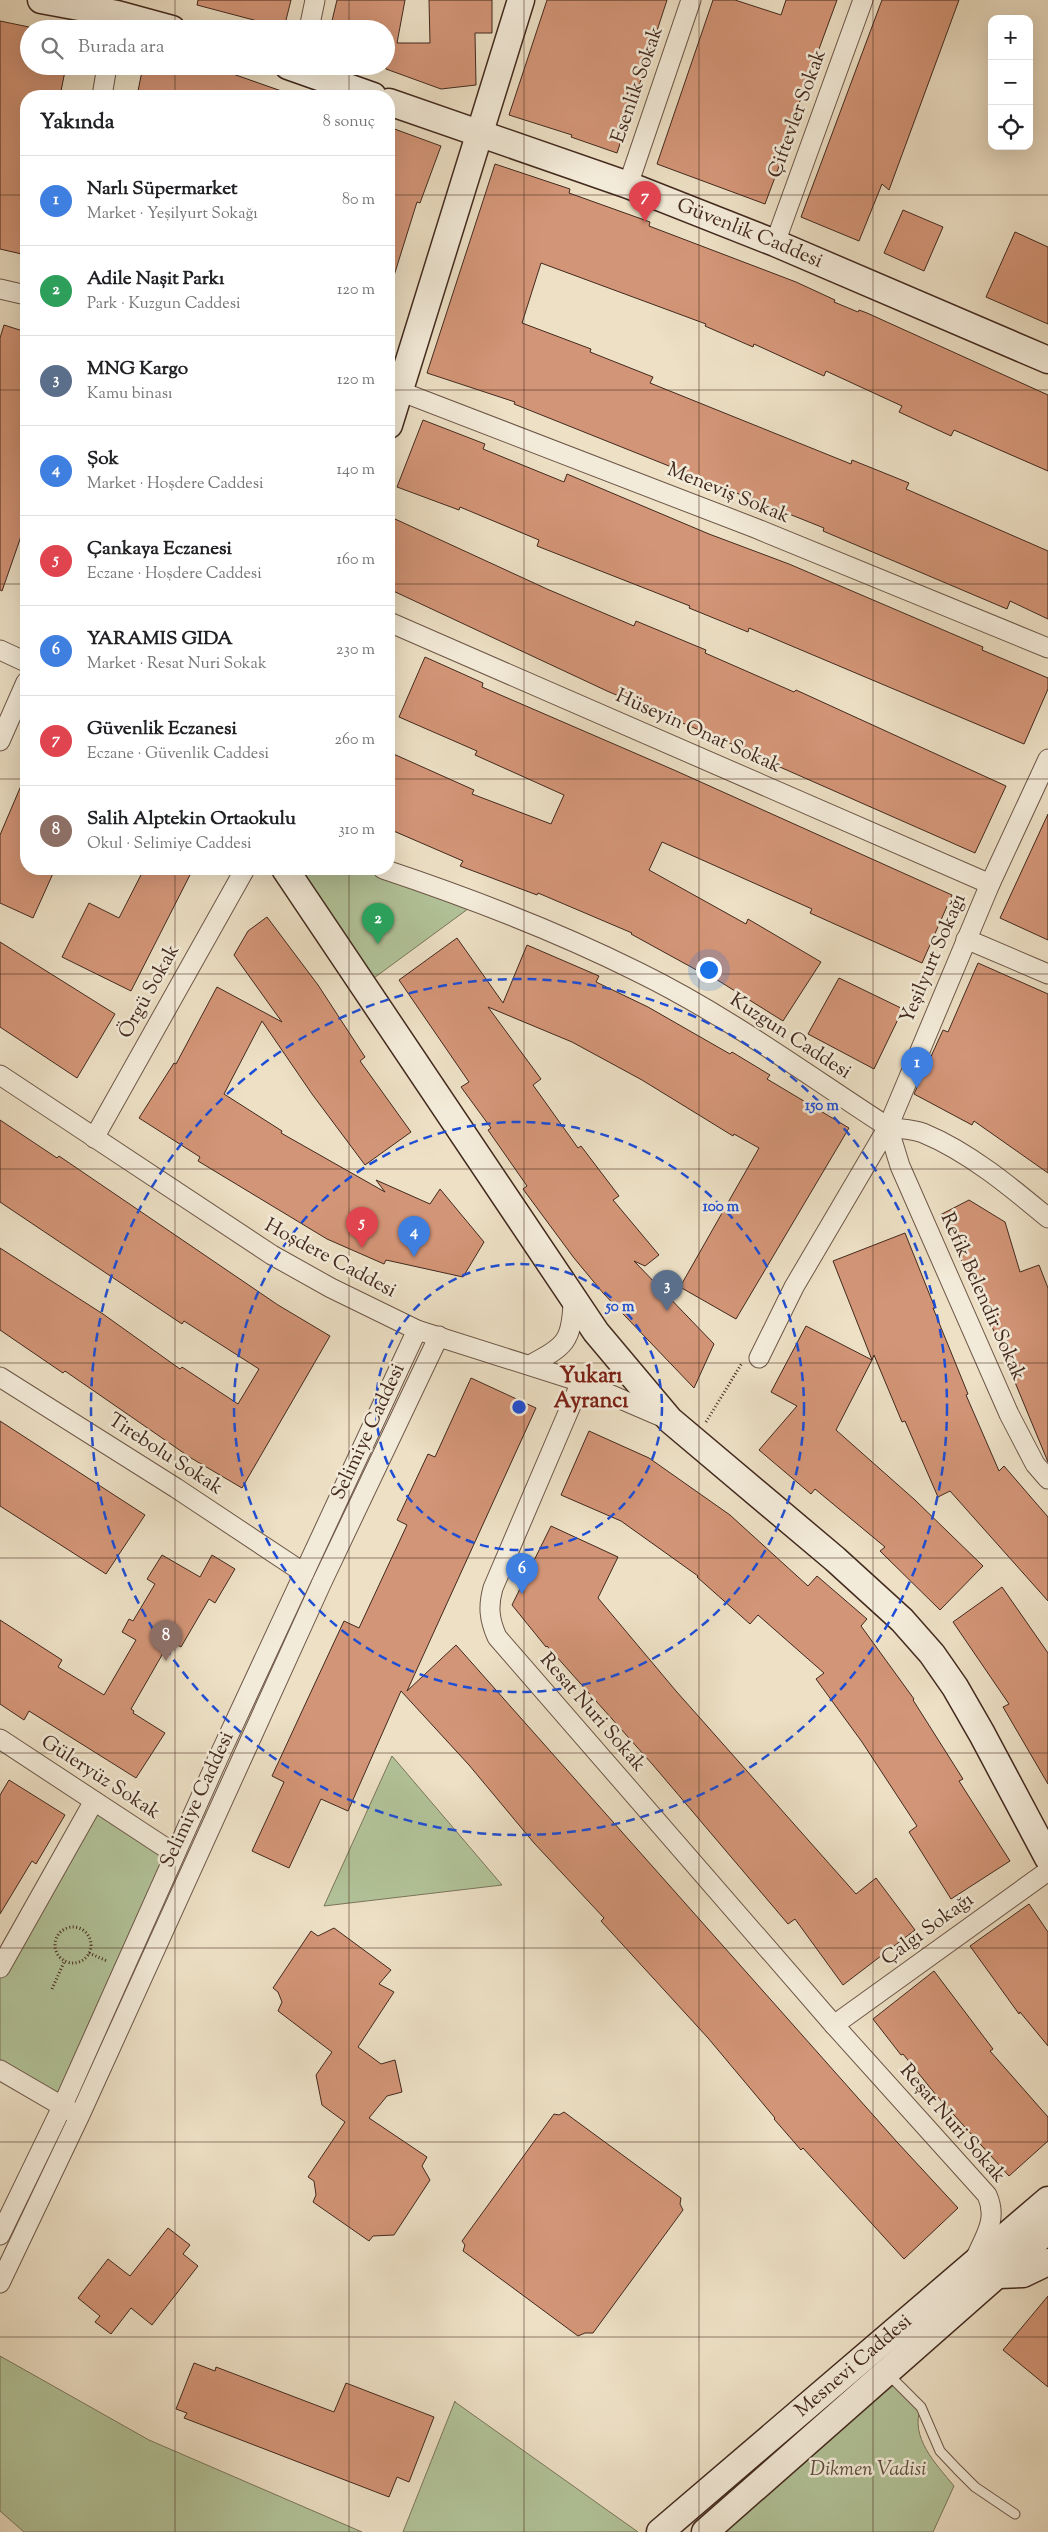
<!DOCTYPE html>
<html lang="tr">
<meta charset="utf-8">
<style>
body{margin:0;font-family:"Sorts Mill Goudy",serif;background:#f2f2f2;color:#202124}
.controls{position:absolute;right:15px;top:15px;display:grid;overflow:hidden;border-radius:10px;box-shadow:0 5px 20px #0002}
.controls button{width:45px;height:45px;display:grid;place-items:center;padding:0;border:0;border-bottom:1px solid #e0e0e0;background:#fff;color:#202124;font:25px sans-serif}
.you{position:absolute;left:708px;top:969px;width:18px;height:18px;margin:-12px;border:4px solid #fff;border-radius:50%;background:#1a73e8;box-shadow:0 0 0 8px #1a73e833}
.badge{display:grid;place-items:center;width:32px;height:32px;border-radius:50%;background:#b45309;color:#fff;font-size:16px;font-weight:700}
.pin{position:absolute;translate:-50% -41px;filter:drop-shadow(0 1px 2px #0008)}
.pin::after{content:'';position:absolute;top:26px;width:18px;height:15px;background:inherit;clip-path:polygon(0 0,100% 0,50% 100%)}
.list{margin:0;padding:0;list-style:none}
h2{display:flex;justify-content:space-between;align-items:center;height:65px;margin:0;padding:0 20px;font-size:21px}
h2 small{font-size:16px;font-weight:400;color:#757577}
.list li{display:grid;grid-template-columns:32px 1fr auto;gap:15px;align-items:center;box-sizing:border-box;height:90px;padding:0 20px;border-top:1px solid #e0e0e0}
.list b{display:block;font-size:19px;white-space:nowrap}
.list p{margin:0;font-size:16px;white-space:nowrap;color:#757577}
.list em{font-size:16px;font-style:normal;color:#757577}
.icon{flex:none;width:28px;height:28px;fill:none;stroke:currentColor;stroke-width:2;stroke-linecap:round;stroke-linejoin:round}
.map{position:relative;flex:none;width:1048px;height:2532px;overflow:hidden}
.search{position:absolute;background:#fff;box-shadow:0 5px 20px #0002;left:20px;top:20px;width:375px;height:55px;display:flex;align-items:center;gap:12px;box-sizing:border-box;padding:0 18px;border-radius:28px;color:#757577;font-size:19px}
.panel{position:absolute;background:#fff;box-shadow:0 5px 20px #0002;left:20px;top:90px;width:375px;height:785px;border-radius:20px}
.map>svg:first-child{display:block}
</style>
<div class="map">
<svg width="1048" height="2532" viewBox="0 0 1048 2532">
<rect width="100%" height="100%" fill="#ede0c5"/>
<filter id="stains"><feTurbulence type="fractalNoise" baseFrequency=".004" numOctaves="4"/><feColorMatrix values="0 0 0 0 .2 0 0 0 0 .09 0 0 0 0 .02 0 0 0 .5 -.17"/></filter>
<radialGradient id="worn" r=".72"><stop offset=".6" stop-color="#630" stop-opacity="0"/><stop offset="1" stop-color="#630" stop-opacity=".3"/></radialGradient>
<g fill="#b2c399" stroke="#7a765c">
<path d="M285,869H383L476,903L363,986Z"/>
<path d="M392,1756L502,1885L324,1906Z"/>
<path d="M94,1801L175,1854L62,2107L0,2070V1968Z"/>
<path d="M0,2356L149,2440L362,2532H24L0,2511Z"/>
<path d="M886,2372L921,2407C909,2437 936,2464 954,2486L933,2532H705Z"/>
<path d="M455,2401V2402L638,2532H403Z"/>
</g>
<g fill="#d39577" stroke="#42291e">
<path d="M198,0H291L284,28L197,5Z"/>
<path d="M337,0H405L397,43H430L429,0H492V33H475L476,85L441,89L386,69V29H330Z"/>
<path d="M547,0H667L617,153L571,137L572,135L509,115Z"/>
<path d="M713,0H735L781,15L786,0H837L797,109L800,110L765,204L657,164Z"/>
<path d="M882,0H959L889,190L882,184L859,241L801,217Z"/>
<path d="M0,21L29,27V66H66L60,96H26V255L0,249Z"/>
<path d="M143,66H210L290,94V96H137Z"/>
<path d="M389,127L441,146L420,203L417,202L392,282L389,281Z"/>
<path d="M495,164L570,189L569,193L650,222L649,226L796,282L835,300L834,302L858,312L859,310L867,313L1048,395V471L954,430L951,436L899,412L902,406L826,371L824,376L754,344L753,347L705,326L706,324L541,263L522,323L591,349L590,352L653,377L650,383L851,464L852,460L909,483L906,489L1048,551V619L1010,601L1007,609L823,531L824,528L514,404L515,402L427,373Z"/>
<path d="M903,210L943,227L924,271L884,253Z"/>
<path d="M1015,232L1048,247V324L986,297Z"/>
<path d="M4,325L26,332V522L2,591L0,590V338Z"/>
<path d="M423,420L485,444L483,449L564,482L567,474L709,534L789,564L983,647L982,650L1048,678V689L1024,744L749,628L748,632L689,608L690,606L537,546L539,540L460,507L459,510L397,487Z"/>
<path d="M395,519L547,589L634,626L636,621L706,650L705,653L794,692L796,690L1006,786L975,853L764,760L765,758L607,691L389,589V534Z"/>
<path d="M425,657L483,683L482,687L674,770L952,895L922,963L810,913L812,909L662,842L649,870L746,924L748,919L821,962L783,1021L703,971L702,973L631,934L632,933L538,893L537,895L460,866L463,861L389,829V752L474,790L472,794L551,824L564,795L475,755L477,751L399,717Z"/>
<path d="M26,774V869H55L33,918L0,903V835Z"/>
<path d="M1048,814V940L1000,918Z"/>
<path d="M144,869H193L131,991L62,957L89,903L119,918Z"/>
<path d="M267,917L318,985L365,1057L360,1061L411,1132L365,1165L312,1094L262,1021L224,1094L282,1131L281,1133L385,1192L376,1180L430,1204L440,1189L484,1242L463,1277L386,1260L384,1264L327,1239L198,1161L200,1157L139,1118L174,1063L176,1064L217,987L282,1022L234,955L248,931Z"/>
<path d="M457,938L503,1003L527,945L599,976L596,982L648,1007L730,1054L732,1052L770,1075L767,1079L849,1128L736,1319L680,1287L759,1148L734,1134L733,1136L642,1080L572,1042L488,1007L541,1079L533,1085L578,1148L581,1146L619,1196L613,1200L659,1255L645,1266L634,1261L714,1344L694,1388L603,1293L574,1258L523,1189L527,1186L488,1130L491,1128L461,1087L469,1082L399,980Z"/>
<path d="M0,942L115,1014L77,1078L0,1027Z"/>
<path d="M978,963L1048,994V1173L974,1121L972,1125L914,1094L943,1030L948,1032Z"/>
<path d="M839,978L903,1009L874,1069L808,1034Z"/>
<path d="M0,1120L57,1158L59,1156L278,1305L330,1336L242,1488L191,1458L65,1371L63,1373L0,1330V1248L103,1314L180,1369L182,1367L238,1404L259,1369L184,1321L182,1324L0,1202Z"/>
<path d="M969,1200L1005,1222L1020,1272L1039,1265L1048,1288V1462L971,1276L969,1277L940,1215Z"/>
<path d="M905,1233L935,1308H933L968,1394L966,1395L999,1471L1004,1466L1048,1517V1601L950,1491L938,1497L905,1421L902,1422L874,1355L872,1360L833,1261Z"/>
<path d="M806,1326L872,1360L836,1430L915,1500L983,1566L940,1610L880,1551L885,1547L815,1489L811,1494L759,1450L797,1406L771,1392Z"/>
<path d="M471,1378L536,1408L407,1691L456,1645L897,2142L958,2208L904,2259L803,2148L801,2150L774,2119L775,2118L708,2038L601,1921L604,1918L534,1843L469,1765L401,1691L348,1811L321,1799L289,1868L252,1851L284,1782L272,1776L303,1709L344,1621L359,1628L407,1525L397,1520L428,1454L435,1457Z"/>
<path d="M0,1421L145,1515L106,1574L0,1506Z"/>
<path d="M589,1431L649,1458L730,1515L808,1586L817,1576L867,1619L861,1626L914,1699L913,1700L963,1779L959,1781L1010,1861L951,1899L909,1832L917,1826L862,1742L816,1679L824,1673L758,1615L750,1624L697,1577L698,1576L621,1521L561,1495Z"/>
<path d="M551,1526L618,1557L598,1598L676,1691L856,1894L876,1878L915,1930L843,1985L795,1919L788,1924L653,1765L547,1646L546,1647L512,1605Z"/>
<path d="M162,1555L200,1577L212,1555L235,1569L215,1603L209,1599L181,1647L170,1641L131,1709L134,1711L133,1713L165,1733L136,1778L29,1711L24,1720L0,1704V1620L62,1660L58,1667L104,1695L136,1640L122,1632L129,1619L133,1621L155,1584L147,1579Z"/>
<path d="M1002,1587L1048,1653V1784L1003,1707L1009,1704L953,1622Z"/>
<path d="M9,1780L65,1815L36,1864L32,1861L0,1914V1795Z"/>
<path d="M1029,1904L1048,1932V2046L1020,2012L1019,2014L970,1946Z"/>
<path d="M334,1928L391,1970L379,1984L394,1992L358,2047L381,2064L395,2060L402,2092L387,2096L369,2118L427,2157L422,2166L430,2180L394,2235L373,2236L369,2241L313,2202L316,2195L314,2181L308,2177L345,2122L322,2105L316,2075L332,2052L278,2011L282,2002L278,1992L273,1988L311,1931L318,1936Z"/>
<path d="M934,1971L993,2049L990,2051L1048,2117V2141L1009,2176L936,2095L903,2054L901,2055L873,2019Z"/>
<path d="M564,2112L681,2198L680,2204L683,2210L593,2333H585L578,2336L463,2251L465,2245L462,2241L554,2114L559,2115Z"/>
<path d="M168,2228L190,2245L183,2254L198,2266L152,2325L131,2308L111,2334L95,2322L100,2316L78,2298L108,2259L130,2276Z"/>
<path d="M1048,2296V2387L1003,2350Z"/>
<path d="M194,2363L215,2371L216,2367L334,2412L346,2383L434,2417L409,2482L397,2477L389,2497L184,2418L187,2413L176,2409Z"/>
</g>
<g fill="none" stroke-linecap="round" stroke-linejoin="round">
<defs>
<path id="lane" d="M888,2374L921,2407L940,2451L957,2469L975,2487L1015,2514"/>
<g id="street">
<path d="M309,29L315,0"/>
<path d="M102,96L107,66"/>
<path d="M628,185L691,0"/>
<path d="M775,243L863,0"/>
<path d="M0,289L26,295"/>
<path d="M389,387L755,528L1048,648"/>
<path d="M389,622L990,884"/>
<path d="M0,650L26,662"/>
<path d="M0,741L26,682"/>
<path d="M383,869C470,898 556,931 638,972C726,1015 806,1074 888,1127C899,1129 913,1129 923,1133C969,1152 1011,1187 1048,1218"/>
<path d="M966,939L1048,974"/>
<path d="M0,1075L272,1255L331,1288L417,1330L581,1382L667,1419"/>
<path d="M888,1127L900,1166L1009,1414L1035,1464L1048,1479"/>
<path d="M94,1138L245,869"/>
<path d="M759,1358L794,1287L888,1127L990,884L1048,759"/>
<path d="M530,1365C565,1346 572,1342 573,1301"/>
<path d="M0,1377L176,1488L304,1573"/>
<path d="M581,1382L493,1588C488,1606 489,1619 497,1637L834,2025L987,2195C998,2219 985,2236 976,2257"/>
<path d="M0,1739L175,1854"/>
<path d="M0,1968L94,1801"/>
<path d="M834,2025L1048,1871"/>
<path d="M0,2070L72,2112"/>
<path d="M0,2235L62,2107L220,1754L417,1330"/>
<path d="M0,2283L80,2115L322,1582L439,1336"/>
</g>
<g id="secondary">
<path d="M41,0L117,14L172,29"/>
<path d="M288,66L373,96"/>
<path id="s1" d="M389,102L628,185L775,243L1048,360"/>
<path d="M389,425L521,0"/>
<path d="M285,869L596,1332L670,1420L835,1559L902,1620L932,1654L955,1687L982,1734L1048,1858"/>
<path d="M998,2275L1023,2274L1048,2262"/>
<path id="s2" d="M660,2532L1048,2200"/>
<path d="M705,2532L1048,2230"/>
</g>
</defs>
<use href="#lane" stroke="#6d5748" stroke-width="11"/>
<use href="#street" stroke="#6d5748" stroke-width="21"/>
<use href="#secondary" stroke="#42291e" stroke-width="29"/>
<g stroke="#42291e" stroke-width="3" stroke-dasharray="1 2.5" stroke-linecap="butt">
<path d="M706,1422L742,1363"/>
<circle cx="73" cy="1945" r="18"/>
<path d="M89,1953L107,1961"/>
<path d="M52,1989L65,1960"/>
</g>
<use href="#lane" stroke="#f3ebd9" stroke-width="9"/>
<use href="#street" stroke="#f3ebd9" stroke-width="19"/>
<use href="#secondary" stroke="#f3ebd9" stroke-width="26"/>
</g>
<path fill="none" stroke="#42291e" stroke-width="1" stroke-opacity="0.55" d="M175,0V29M349,0V29M524,0V2532M699,0V2532M873,0V2532M175,66V96M349,66V96M0,195H26M389,195H1048M0,390H26M389,390H1048M0,584H26M389,584H1048M0,779H26M389,779H1048M175,869V2532M349,869V2532M0,974H1048M0,1169H1048M0,1363H1048M0,1558H1048M0,1753H1048M0,1948H1048M0,2142H1048M0,2337H1048"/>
<g fill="none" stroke="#1d4ed8" stroke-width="2.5" stroke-dasharray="9 6">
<circle cx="519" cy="1407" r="143"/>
<circle cx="519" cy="1407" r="285"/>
<circle cx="519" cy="1407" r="428"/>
</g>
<g text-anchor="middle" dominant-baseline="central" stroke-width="5" stroke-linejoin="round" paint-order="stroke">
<g font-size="20" fill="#42291e" stroke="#f3ebd9">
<text transform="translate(638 85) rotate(-71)">Esenlik Sokak</text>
<text transform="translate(798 114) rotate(-70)">Çiftevler Sokak</text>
<text stroke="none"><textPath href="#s1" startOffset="384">Güvenlik Caddesi</textPath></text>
<text transform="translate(728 494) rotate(22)">Meneviş Sokak</text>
<text transform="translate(698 732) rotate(24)">Hüseyin Onat Sokak</text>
<text transform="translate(934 959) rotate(-67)">Yeşilyurt Sokağı</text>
<text transform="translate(150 992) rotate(-61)">Örgü Sokak</text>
<text transform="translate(790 1037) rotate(33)">Kuzgun Caddesi</text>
<text transform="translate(330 1259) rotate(28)">Hoşdere Caddesi</text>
<text transform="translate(982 1297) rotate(66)">Refik Belendir Sokak</text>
<text transform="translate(369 1432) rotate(-65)">Selimiye Caddesi</text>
<text transform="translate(165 1455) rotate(33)">Tirebolu Sokak</text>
<text transform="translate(592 1713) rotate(49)">Resat Nuri Sokak</text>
<text transform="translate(100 1778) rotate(33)">Güleryüz Sokak</text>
<text transform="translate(198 1800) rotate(-65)">Selimiye Caddesi</text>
<text transform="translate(928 1930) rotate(-36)">Çalgı Sokağı</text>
<text transform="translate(952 2124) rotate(49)">Reşat Nuri Sokak</text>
<text stroke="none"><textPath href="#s2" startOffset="255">Mesnevi Caddesi</textPath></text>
</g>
<g font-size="20" font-style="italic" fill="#5e503d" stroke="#f3ebd9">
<text x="868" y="2470">Dikmen Vadisi</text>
</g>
<g font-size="22" font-weight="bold" fill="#7a1f14" stroke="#f3ebd9">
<text x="591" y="1377">Yukarı<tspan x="591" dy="25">Ayrancı</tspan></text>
</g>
</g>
<circle cx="519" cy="1407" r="8" fill="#1d4ed8" stroke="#f3ebd9" stroke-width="2.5"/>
<g font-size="15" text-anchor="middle" font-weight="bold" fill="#1d4ed8" stroke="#f3ebd9" stroke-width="5" stroke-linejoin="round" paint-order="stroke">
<text x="822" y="1110">150 m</text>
<text x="721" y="1211">100 m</text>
<text x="620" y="1311">50 m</text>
</g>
<rect width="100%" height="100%" filter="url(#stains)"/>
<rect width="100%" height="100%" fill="url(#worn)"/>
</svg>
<div class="controls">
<button>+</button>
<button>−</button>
<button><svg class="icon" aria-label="locate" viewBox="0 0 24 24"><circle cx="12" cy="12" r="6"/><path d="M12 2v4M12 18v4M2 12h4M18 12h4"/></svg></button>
</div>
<div class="you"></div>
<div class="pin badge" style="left:917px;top:1088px;background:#3f7fe0">1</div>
<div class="pin badge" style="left:378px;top:944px;background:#2e9e5b">2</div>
<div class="pin badge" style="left:667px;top:1311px;background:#5c6f8a">3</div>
<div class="pin badge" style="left:414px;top:1257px;background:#3f7fe0">4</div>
<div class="pin badge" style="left:362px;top:1248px;background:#e0444e">5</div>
<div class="pin badge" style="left:522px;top:1594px;background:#3f7fe0">6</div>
<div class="pin badge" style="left:645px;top:222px;background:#e0444e">7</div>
<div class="pin badge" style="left:166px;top:1661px;background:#8d6e63">8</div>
<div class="search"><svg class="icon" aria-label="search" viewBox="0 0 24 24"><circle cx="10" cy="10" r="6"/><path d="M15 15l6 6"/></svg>Burada ara</div>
<section class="panel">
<h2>Yakında<small>8 sonuç</small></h2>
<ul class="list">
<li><span class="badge" style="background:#3f7fe0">1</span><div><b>Narlı Süpermarket</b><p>Market · Yeşilyurt Sokağı</p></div><em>80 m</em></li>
<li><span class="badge" style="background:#2e9e5b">2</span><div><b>Adile Naşit Parkı</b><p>Park · Kuzgun Caddesi</p></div><em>120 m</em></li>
<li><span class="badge" style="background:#5c6f8a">3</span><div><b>MNG Kargo</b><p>Kamu binası</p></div><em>120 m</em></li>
<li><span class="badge" style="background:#3f7fe0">4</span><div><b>Şok</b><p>Market · Hoşdere Caddesi</p></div><em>140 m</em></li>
<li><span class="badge" style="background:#e0444e">5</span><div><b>Çankaya Eczanesi</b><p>Eczane · Hoşdere Caddesi</p></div><em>160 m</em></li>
<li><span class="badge" style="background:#3f7fe0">6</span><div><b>YARAMIS GIDA</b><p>Market · Resat Nuri Sokak</p></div><em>230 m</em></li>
<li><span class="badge" style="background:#e0444e">7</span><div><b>Güvenlik Eczanesi</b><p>Eczane · Güvenlik Caddesi</p></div><em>260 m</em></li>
<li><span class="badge" style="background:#8d6e63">8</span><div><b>Salih Alptekin Ortaokulu</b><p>Okul · Selimiye Caddesi</p></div><em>310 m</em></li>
</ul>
</section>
</div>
